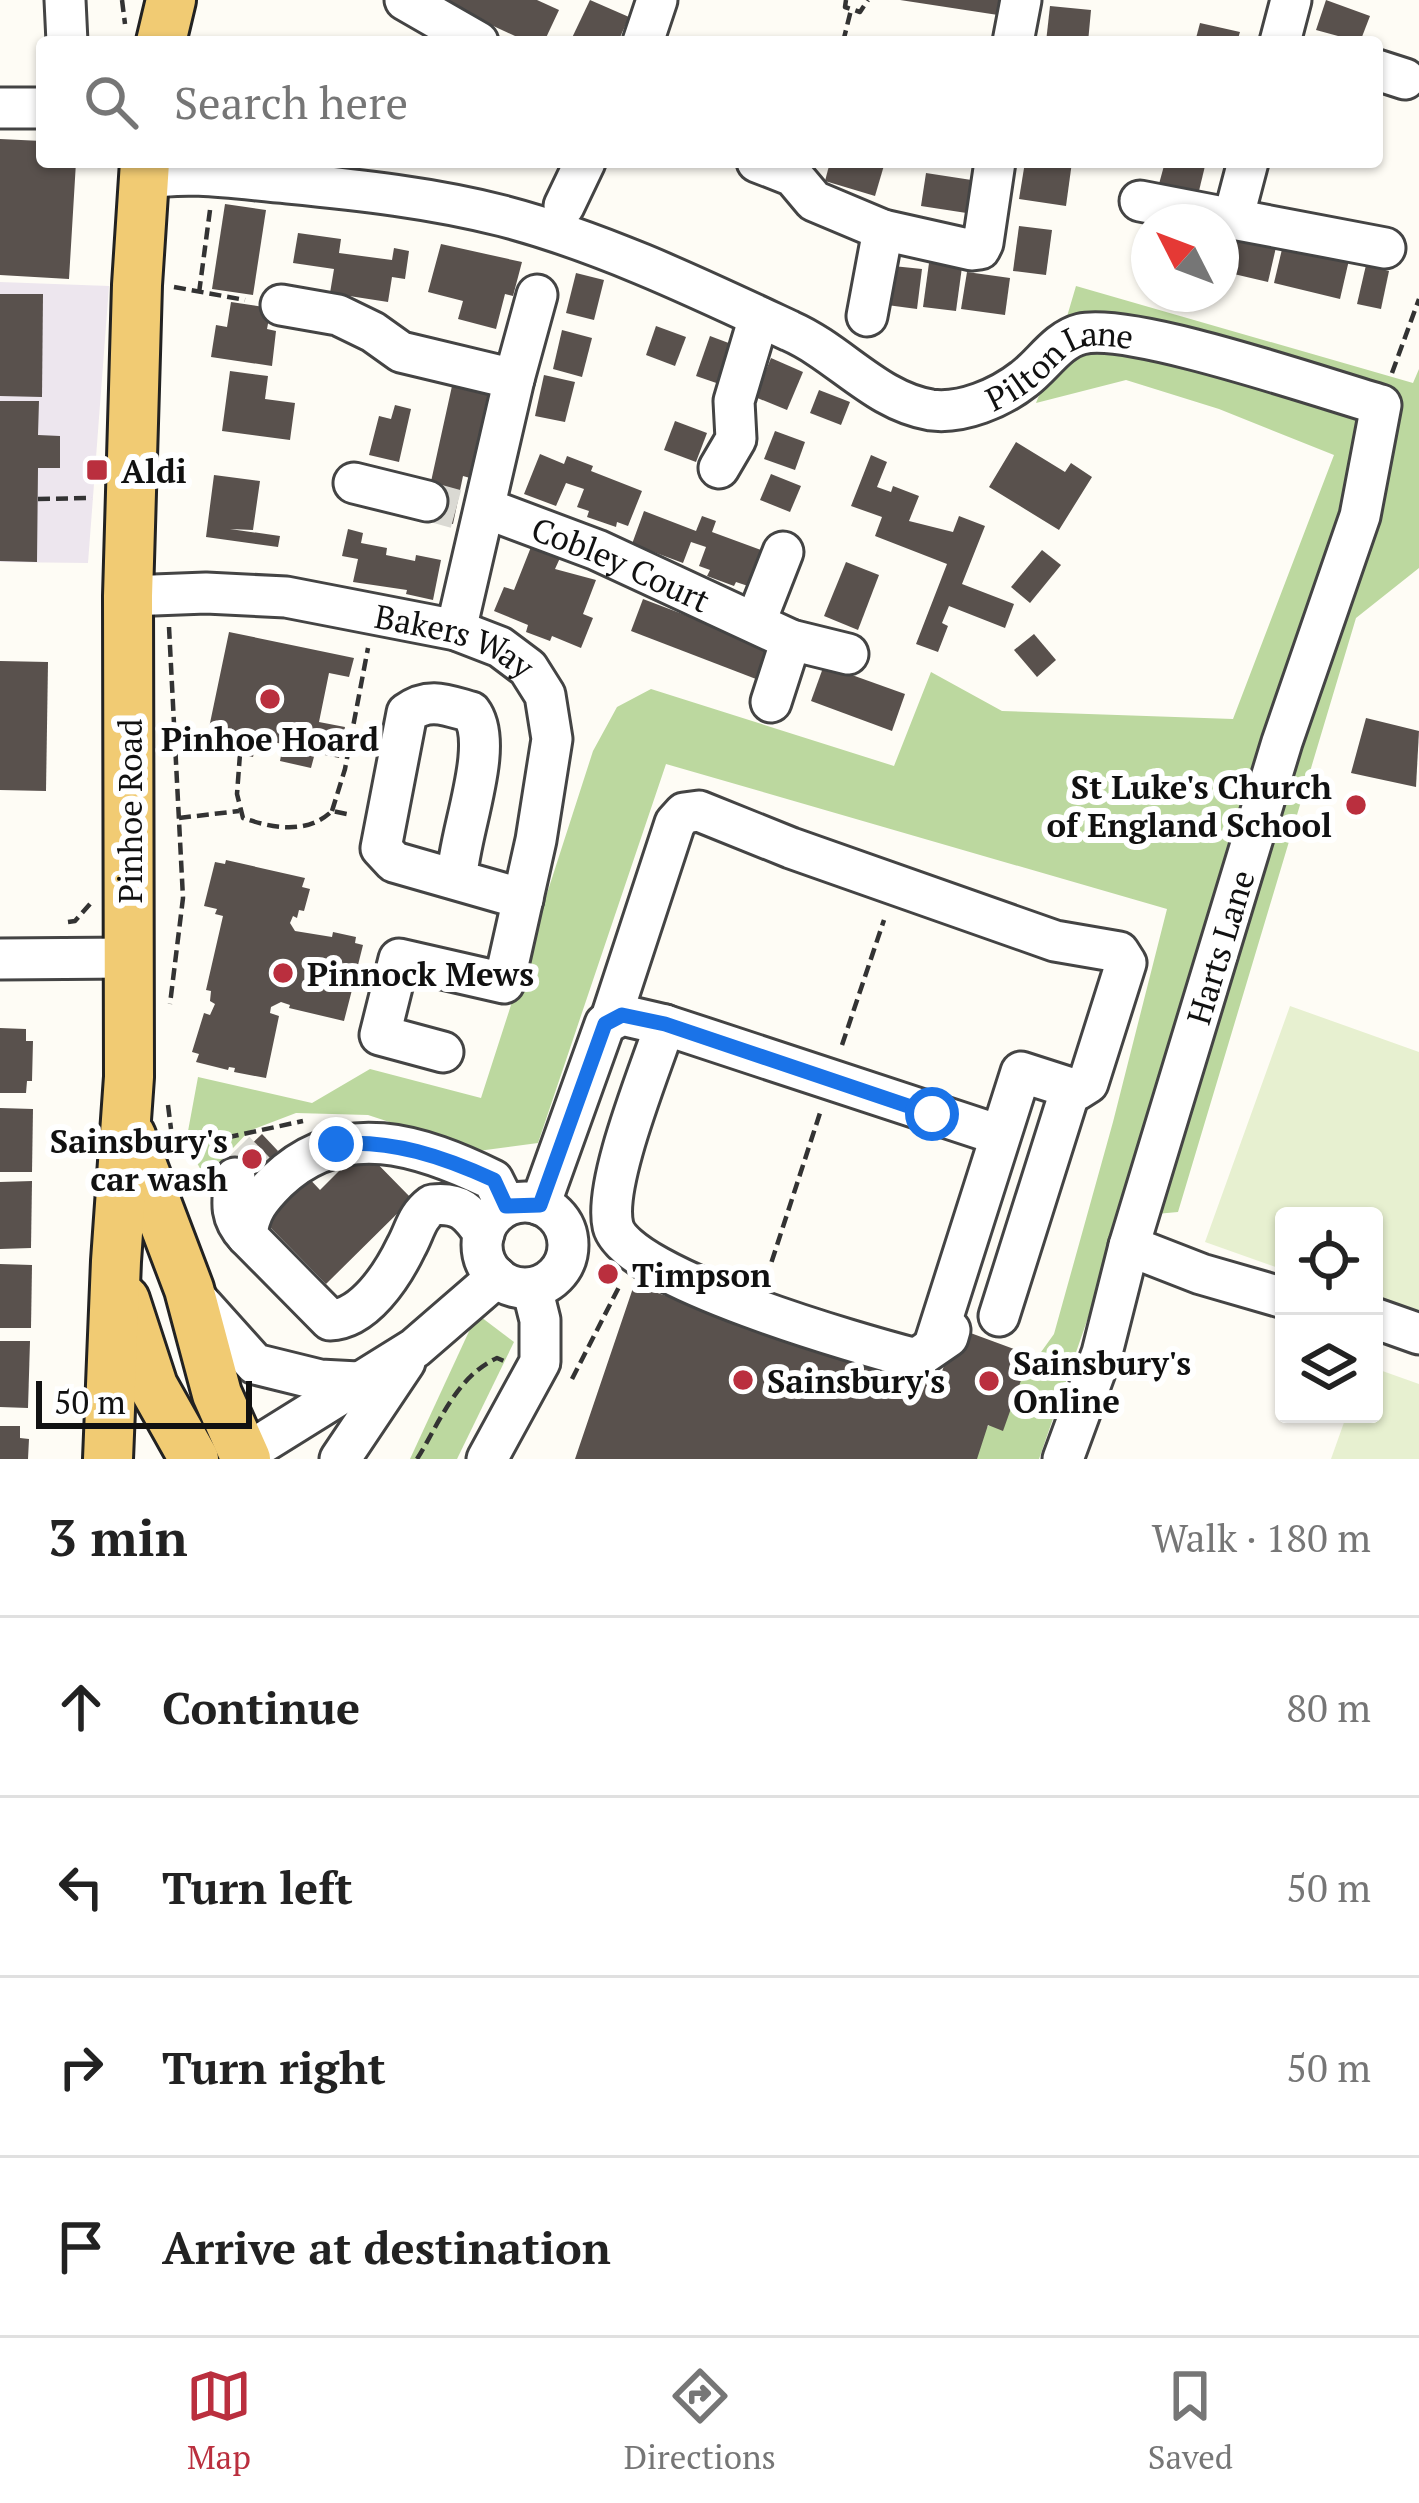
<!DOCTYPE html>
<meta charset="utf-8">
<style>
body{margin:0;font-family:"PT Serif",serif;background:#f2f2f2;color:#222}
.controls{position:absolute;right:36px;bottom:36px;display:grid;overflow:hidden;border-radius:12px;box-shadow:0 3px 9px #0004}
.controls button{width:108px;height:108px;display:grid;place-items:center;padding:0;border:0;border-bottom:3px solid #e0e0e0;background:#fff;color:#222;font:60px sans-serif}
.compass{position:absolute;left:1131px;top:204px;width:108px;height:108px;border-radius:50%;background:#fff;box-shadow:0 3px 9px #0004;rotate:312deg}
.scale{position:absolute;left:36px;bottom:30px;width:216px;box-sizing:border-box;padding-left:12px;border:6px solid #111;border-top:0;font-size:33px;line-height:42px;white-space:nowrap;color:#111;-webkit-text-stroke:9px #fff;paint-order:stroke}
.stop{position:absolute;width:36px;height:36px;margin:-27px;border:9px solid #1a73e8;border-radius:50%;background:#fff}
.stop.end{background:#1a73e8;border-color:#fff;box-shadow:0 3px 12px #0008}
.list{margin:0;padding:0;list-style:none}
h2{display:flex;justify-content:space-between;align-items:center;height:156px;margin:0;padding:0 48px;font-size:51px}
h2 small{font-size:39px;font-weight:400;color:#767676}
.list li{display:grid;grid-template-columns:78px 1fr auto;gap:36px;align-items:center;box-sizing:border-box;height:180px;padding:0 48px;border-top:3px solid #e0e0e0}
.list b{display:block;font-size:45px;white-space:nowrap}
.list em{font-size:39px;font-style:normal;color:#767676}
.icon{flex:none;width:66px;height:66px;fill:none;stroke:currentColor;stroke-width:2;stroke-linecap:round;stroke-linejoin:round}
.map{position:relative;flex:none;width:1419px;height:1459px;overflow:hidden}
.search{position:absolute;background:#fff;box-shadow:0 3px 9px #0004;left:36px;right:36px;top:36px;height:132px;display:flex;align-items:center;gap:30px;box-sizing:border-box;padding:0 42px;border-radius:12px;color:#767676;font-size:45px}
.sheet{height:876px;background:#fff}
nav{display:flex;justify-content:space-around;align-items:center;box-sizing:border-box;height:168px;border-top:3px solid #e0e0e0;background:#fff;font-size:33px;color:#767676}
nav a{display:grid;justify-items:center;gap:6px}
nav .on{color:#ba2f3e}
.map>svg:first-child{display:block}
</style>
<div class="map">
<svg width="1419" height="1459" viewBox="0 0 1419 1459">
<rect width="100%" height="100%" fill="#fefcf5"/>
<path fill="#ede6ee" d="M0,282L109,286L88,563L0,562Z"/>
<g fill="#bcd89f">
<path d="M1076,286L1413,383L1419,369V568L1356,618L1178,1212L1123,1217L1039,1459H971L973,1447L1054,1334L1113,1122L1167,909L666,764L538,1143L478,1151L368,1115L296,1113L249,1131L205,1178L186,1142L198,1077L312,1103L370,1069L481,1098L593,751L617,707L651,689L894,766L931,672L1002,711L1233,719L1334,455L1219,409L1126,380L1036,403L1058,347Z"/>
<path d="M477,1314L514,1342L457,1459H410Z"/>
</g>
<g fill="#e7f0d0">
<path d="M1290,1006L1419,1052V1318L1374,1302V1216H1284V1270L1205,1242Z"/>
<path d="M1374,1368L1419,1384V1459H1331L1347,1414H1374Z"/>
</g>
<g fill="#59514d">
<path d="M450,0H537L559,10L544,42H528L448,5Z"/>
<path d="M590,0L629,17L618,42H570Z"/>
<path d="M900,0H1000L998,15Z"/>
<path d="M1326,0L1370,16L1360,42L1316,30Z"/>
<path d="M1050,6L1091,10L1088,42H1046Z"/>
<path d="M1200,23L1240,32L1237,42H1195Z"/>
<path d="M0,139L42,141V162H76L69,279L0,275Z"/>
<path d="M830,162H885L875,196L825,181Z"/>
<path d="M1025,162H1072L1066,206L1019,199Z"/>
<path d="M1165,162L1205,166L1198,195L1159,184Z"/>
<path d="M926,173L978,181L973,214L921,206Z"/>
<path d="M225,204L266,210L253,295L212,289Z"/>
<path d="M1019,226L1052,230L1046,275L1013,271Z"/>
<path d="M1221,230L1277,243L1268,282L1221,271Z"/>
<path d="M298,233L341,239L339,253L392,260L394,248L409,251L405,279L392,277L388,302L330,293L334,269L293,263Z"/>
<path d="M441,244L522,262L513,296L505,294L496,329L458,319L463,301L428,292Z"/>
<path d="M1283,245L1349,260L1340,299L1274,283Z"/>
<path d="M929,263L962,267L956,311L923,307Z"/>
<path d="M1366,265L1389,271L1381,309L1357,304Z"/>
<path d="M893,266L922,269L917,309L887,305Z"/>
<path d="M967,272L1010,278L1005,315L961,309Z"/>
<path d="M576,273L604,280L594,320L566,313Z"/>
<path d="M0,294H43L42,397L0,396Z"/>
<path d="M231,302L271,308L267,329L276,331L272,366L211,357L216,325L227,327Z"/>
<path d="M656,326L686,337L675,366L646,355Z"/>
<path d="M562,330L592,338L582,377L553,369Z"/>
<path d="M710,336L742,348L728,387L696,376Z"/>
<path d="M771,358L803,372L787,410L755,397Z"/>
<path d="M230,371L268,376L265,399L295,403L290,440L222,431Z"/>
<path d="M544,375L575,382L565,422L535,416Z"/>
<path d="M452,386L489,395L470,478L463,476L453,524L423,518Z"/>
<path d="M819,390L850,402L841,425L810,413Z"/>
<path d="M0,401H39L38,435L60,436V468H38L37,562L0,561Z"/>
<path d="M395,405L411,409L399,462L369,455L379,416L391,419Z"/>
<path d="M675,421L707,433L696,462L664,450Z"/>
<path d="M775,431L805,442L795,470L764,459Z"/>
<path d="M1016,442L1065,472L1071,463L1092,477L1059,530L989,487Z"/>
<path d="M540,454L564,464L567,456L593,466L591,471L642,491L628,526L617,522L616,527L587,517L589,511L577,507L584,489L566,483L556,506L524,494Z"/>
<path d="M871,455L887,462L877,487L891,492L893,486L919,496L909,521L953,532L959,516L985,526L962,584L1014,604L1005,628L949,606L942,623L948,626L938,652L916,644L947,564L875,536L882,517L851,506Z"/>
<path d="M771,474L801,486L790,512L760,500Z"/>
<path d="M214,475L260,481L253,530L230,529L280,536L278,547L206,537Z"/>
<path d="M644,511L696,531L702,516L716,521L712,532L761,550L748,586L736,582L734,586L707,576L710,570L699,566L706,547L691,542L683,563L632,544Z"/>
<path d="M348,529L363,533L361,543L387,548L386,555L415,561L416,555L441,560L433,600L406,594L407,590L353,582L358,559L342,556Z"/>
<path d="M531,547L560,558L555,569L596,580L583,614L593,618L581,648L552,636L550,641L526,632L528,625L494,611L504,587L514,590Z"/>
<path d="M1042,550L1061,565L1030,603L1011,587Z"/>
<path d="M846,562L879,575L858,630L824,616Z"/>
<path d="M643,599L769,647L756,679L631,631Z"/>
<path d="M229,632L354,658L349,677L329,673L319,722L345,727L339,758L315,753L311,768L280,761L283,744L257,739L253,757L205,747Z"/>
<path d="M1034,634L1056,660L1037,677L1014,650Z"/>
<path d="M0,661L48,662L46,791L0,790Z"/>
<path d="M824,665L905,694L892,731L811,701Z"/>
<path d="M1366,718L1419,731L1416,787L1351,773Z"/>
<path d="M226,860L305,878L302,887L310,889L304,911L299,910L297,918L293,916L290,923L295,931L332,937L333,932L356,937L355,943L363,945L354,981L348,979L347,984L353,986L344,1021L289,1008L290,1005L281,1002L271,1007L270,1013L279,1016L266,1078L234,1072L235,1068L229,1067L228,1070L196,1062L199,1054L192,1052L204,1013L210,1015L215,1004L210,1001L211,991L206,990L223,916L215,914L217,909L204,906L215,862L225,864Z"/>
<path d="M0,1028L26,1029V1041H33L32,1081H27L26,1093H0Z"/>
<path d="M0,1108L33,1109L32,1172H0Z"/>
<path d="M262,1134L278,1151L243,1185L226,1168Z"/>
<path d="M362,1148L412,1199L326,1284L261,1218L305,1174L320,1190Z"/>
<path d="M32,1181L31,1248L0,1249V1182Z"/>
<path d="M0,1264L32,1265L31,1328H0Z"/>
<path d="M634,1285L888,1371L882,1389L916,1401L924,1378L938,1383L957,1328L1030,1355L1003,1431L988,1425L977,1459H575Z"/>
<path d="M0,1341H30L28,1408L0,1407Z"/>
<path d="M0,1426H20V1438L29,1439L28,1459H0Z"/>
</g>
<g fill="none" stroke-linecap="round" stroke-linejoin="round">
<g stroke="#dad9d3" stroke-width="39" stroke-dasharray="39 20" stroke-linecap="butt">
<path d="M427,501L456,509"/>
<path d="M235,1178L271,1143"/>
</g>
<defs>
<g id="minor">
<path d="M65,0L67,42"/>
<path d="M405,0L478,42"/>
<path d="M643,42L657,0"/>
<path d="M1013,42L1021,0"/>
<path d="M1280,42L1291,0"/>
<path d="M1377,70L1405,79"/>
<path d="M0,108H42"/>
<path d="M757,162L793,176L814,201L883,230L972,250L980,249L983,243L995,162"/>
<path d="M1248,162L1233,219L1385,248"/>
<path id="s1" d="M143,179C191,170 239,179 288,183C360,190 432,198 503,216C602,242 698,288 790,331C840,353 876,401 931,410C962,414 1000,398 1024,379C1043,365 1057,340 1081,334C1131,322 1322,388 1381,405L1360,516L1282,742L1129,1246L1102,1353L1063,1459"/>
<path d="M1140,201L1233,219"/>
<path d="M564,206L585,162"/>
<path d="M281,305L338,315L373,332L401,352L514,379L456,630"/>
<path d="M867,316L883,230"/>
<path d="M514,379L537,295"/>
<path d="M719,468L736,439L734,401L759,317"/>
<path d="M354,483L427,501"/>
<path id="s2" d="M485,508L597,550L791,640L848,654"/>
<path id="s3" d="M128,596L206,593L286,597L456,630L500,647L528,668L545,695L552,739L536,840L504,983L399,959L380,1035L443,1052"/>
<path d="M756,621L783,552"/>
<path d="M771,702L791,640"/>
<path d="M457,878C458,835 496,745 471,712C446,705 429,697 407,713L381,848L394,862L523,899"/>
<path d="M0,959L129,958"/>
<path d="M611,1018L675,823L684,813L699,811L791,848L1055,941L1119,952L1126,963L1088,1083L1077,1090L1021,1072L934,1345"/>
<path d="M665,1025C650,1071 603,1183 613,1226C625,1278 862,1345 916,1359L948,1337L950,1330"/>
<path d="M235,1178C232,1202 229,1217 247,1236"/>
<circle cx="525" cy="1245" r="43"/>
<path d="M540,1205L605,1024L622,1015L665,1025L999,1135"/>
<path d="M484,1234C469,1212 460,1202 432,1205C416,1217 415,1231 406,1247C392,1276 364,1319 330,1320L247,1236C249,1211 260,1198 277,1181C342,1118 421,1145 493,1180L506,1206"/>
<path d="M1129,1246L1201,1274L1284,1298"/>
<path d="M193,1295L255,1364L320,1380L358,1382"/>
<path d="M999,1316L1071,1088"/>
<path d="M1374,1318L1419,1334"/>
<path d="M243,1455L415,1348L497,1277"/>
<path d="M340,1459L405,1362"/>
<path d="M487,1459L540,1362V1320L532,1288"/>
</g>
<g id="major">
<path d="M161,42L171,0"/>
<path d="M131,1136L189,1289L217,1394L246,1459"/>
<path d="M125,1300L153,1386L194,1459"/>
<path d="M108,1459L116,1261L129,1077L128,596L137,285L145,162"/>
</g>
</defs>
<use href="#minor" stroke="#444" stroke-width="45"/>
<use href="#major" stroke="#222" stroke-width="54"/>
<g stroke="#333" stroke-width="4.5" stroke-dasharray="12 6" stroke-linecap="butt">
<path d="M122,0L125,24"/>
<path d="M846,0L845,7L860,12L868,0"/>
<path d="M843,42L851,10"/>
<path d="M174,287L245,300"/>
<path d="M199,293L210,210"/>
<path d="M1392,373L1419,299"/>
<path d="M38,499L92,498"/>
<path d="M169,627L183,898L170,1004"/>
<path d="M240,754L237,794L243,818C272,828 307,835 332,811L352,815"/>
<path d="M332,811L345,769L368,648"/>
<path d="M179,818L239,811"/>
<path d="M68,922L75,921L90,904"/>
<path d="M842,1045L884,920"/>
<path d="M168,1105L171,1129"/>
<path d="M174,1149L303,1121"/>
<path d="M766,1279L820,1113"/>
<path d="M572,1379L621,1283"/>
<path d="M417,1459C440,1422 456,1377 497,1358L504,1361"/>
</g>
<use href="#minor" stroke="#fff" stroke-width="39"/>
<use href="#major" stroke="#f1cb73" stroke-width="48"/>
</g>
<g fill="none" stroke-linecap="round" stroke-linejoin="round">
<path stroke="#1a73e8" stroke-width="15" d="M336,1144C391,1139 444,1157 494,1180L506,1206L540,1205L605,1024L622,1015L665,1024L932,1114"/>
</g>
<g fill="#ba2f3e" stroke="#fff" stroke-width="4.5">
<rect x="85" y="458" width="24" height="24" rx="6"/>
<circle cx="270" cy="699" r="12"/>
<circle cx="1356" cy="805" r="12"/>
<circle cx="283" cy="973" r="12"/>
<circle cx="252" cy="1159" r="12"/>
<circle cx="608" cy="1274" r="12"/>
<circle cx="743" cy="1380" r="12"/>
<circle cx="989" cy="1381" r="12"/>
</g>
<g text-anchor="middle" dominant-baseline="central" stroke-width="12" stroke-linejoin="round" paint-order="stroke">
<g font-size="33" fill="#111" stroke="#fff">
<text stroke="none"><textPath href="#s1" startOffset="978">Pilton Lane</textPath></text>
<text stroke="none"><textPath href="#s2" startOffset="147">Cobley Court</textPath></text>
<text stroke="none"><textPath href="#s3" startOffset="333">Bakers Way</textPath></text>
<text transform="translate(129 811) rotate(-90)">Pinhoe Road</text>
<text transform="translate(1220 947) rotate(-73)">Harts Lane</text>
</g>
<g font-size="33" font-weight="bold" fill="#111" stroke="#fff" text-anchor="start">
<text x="121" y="470">Aldi</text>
<text x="270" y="738" text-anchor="middle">Pinhoe Hoard</text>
<text x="1332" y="786" text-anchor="end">St Luke's Church<tspan x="1332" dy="38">of England School</tspan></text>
<text x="307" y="973">Pinnock Mews</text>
<text x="228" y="1140" text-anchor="end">Sainsbury's<tspan x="228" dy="38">car wash</tspan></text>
<text x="632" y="1274">Timpson</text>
<text x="1013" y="1362">Sainsbury's<tspan x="1013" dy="38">Online</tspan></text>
<text x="767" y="1380">Sainsbury's</text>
</g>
</g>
</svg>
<div class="controls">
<button><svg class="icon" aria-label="locate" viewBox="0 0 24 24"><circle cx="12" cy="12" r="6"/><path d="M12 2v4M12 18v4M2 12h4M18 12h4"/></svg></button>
<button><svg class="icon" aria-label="layers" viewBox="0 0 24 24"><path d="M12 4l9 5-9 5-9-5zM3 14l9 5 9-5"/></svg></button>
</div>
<svg class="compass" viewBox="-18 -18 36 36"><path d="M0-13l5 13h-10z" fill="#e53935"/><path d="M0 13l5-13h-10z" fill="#767676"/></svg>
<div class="scale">50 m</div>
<div class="stop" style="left:932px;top:1114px"></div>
<div class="stop end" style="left:336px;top:1144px"></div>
<div class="search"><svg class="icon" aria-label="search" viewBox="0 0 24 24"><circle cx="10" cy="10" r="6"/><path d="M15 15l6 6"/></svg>Search here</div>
</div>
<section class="sheet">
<h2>3 min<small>Walk · 180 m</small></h2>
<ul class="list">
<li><svg class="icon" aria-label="ahead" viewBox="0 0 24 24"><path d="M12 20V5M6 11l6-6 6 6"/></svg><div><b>Continue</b></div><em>80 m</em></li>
<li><svg class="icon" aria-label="left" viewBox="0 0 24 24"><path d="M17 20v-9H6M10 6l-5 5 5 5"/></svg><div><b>Turn left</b></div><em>50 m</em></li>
<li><svg class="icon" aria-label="right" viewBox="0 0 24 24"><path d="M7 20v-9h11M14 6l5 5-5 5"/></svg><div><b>Turn right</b></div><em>50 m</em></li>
<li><svg class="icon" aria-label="arrive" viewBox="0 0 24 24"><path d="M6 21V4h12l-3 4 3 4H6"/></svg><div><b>Arrive at destination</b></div></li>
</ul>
</section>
<nav>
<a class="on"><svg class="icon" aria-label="map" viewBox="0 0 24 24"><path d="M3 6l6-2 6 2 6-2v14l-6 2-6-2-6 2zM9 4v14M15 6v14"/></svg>Map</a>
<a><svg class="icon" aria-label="directions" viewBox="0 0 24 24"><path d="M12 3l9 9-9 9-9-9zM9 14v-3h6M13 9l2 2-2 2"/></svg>Directions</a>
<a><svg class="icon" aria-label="saved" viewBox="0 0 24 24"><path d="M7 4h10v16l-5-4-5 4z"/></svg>Saved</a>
</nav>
